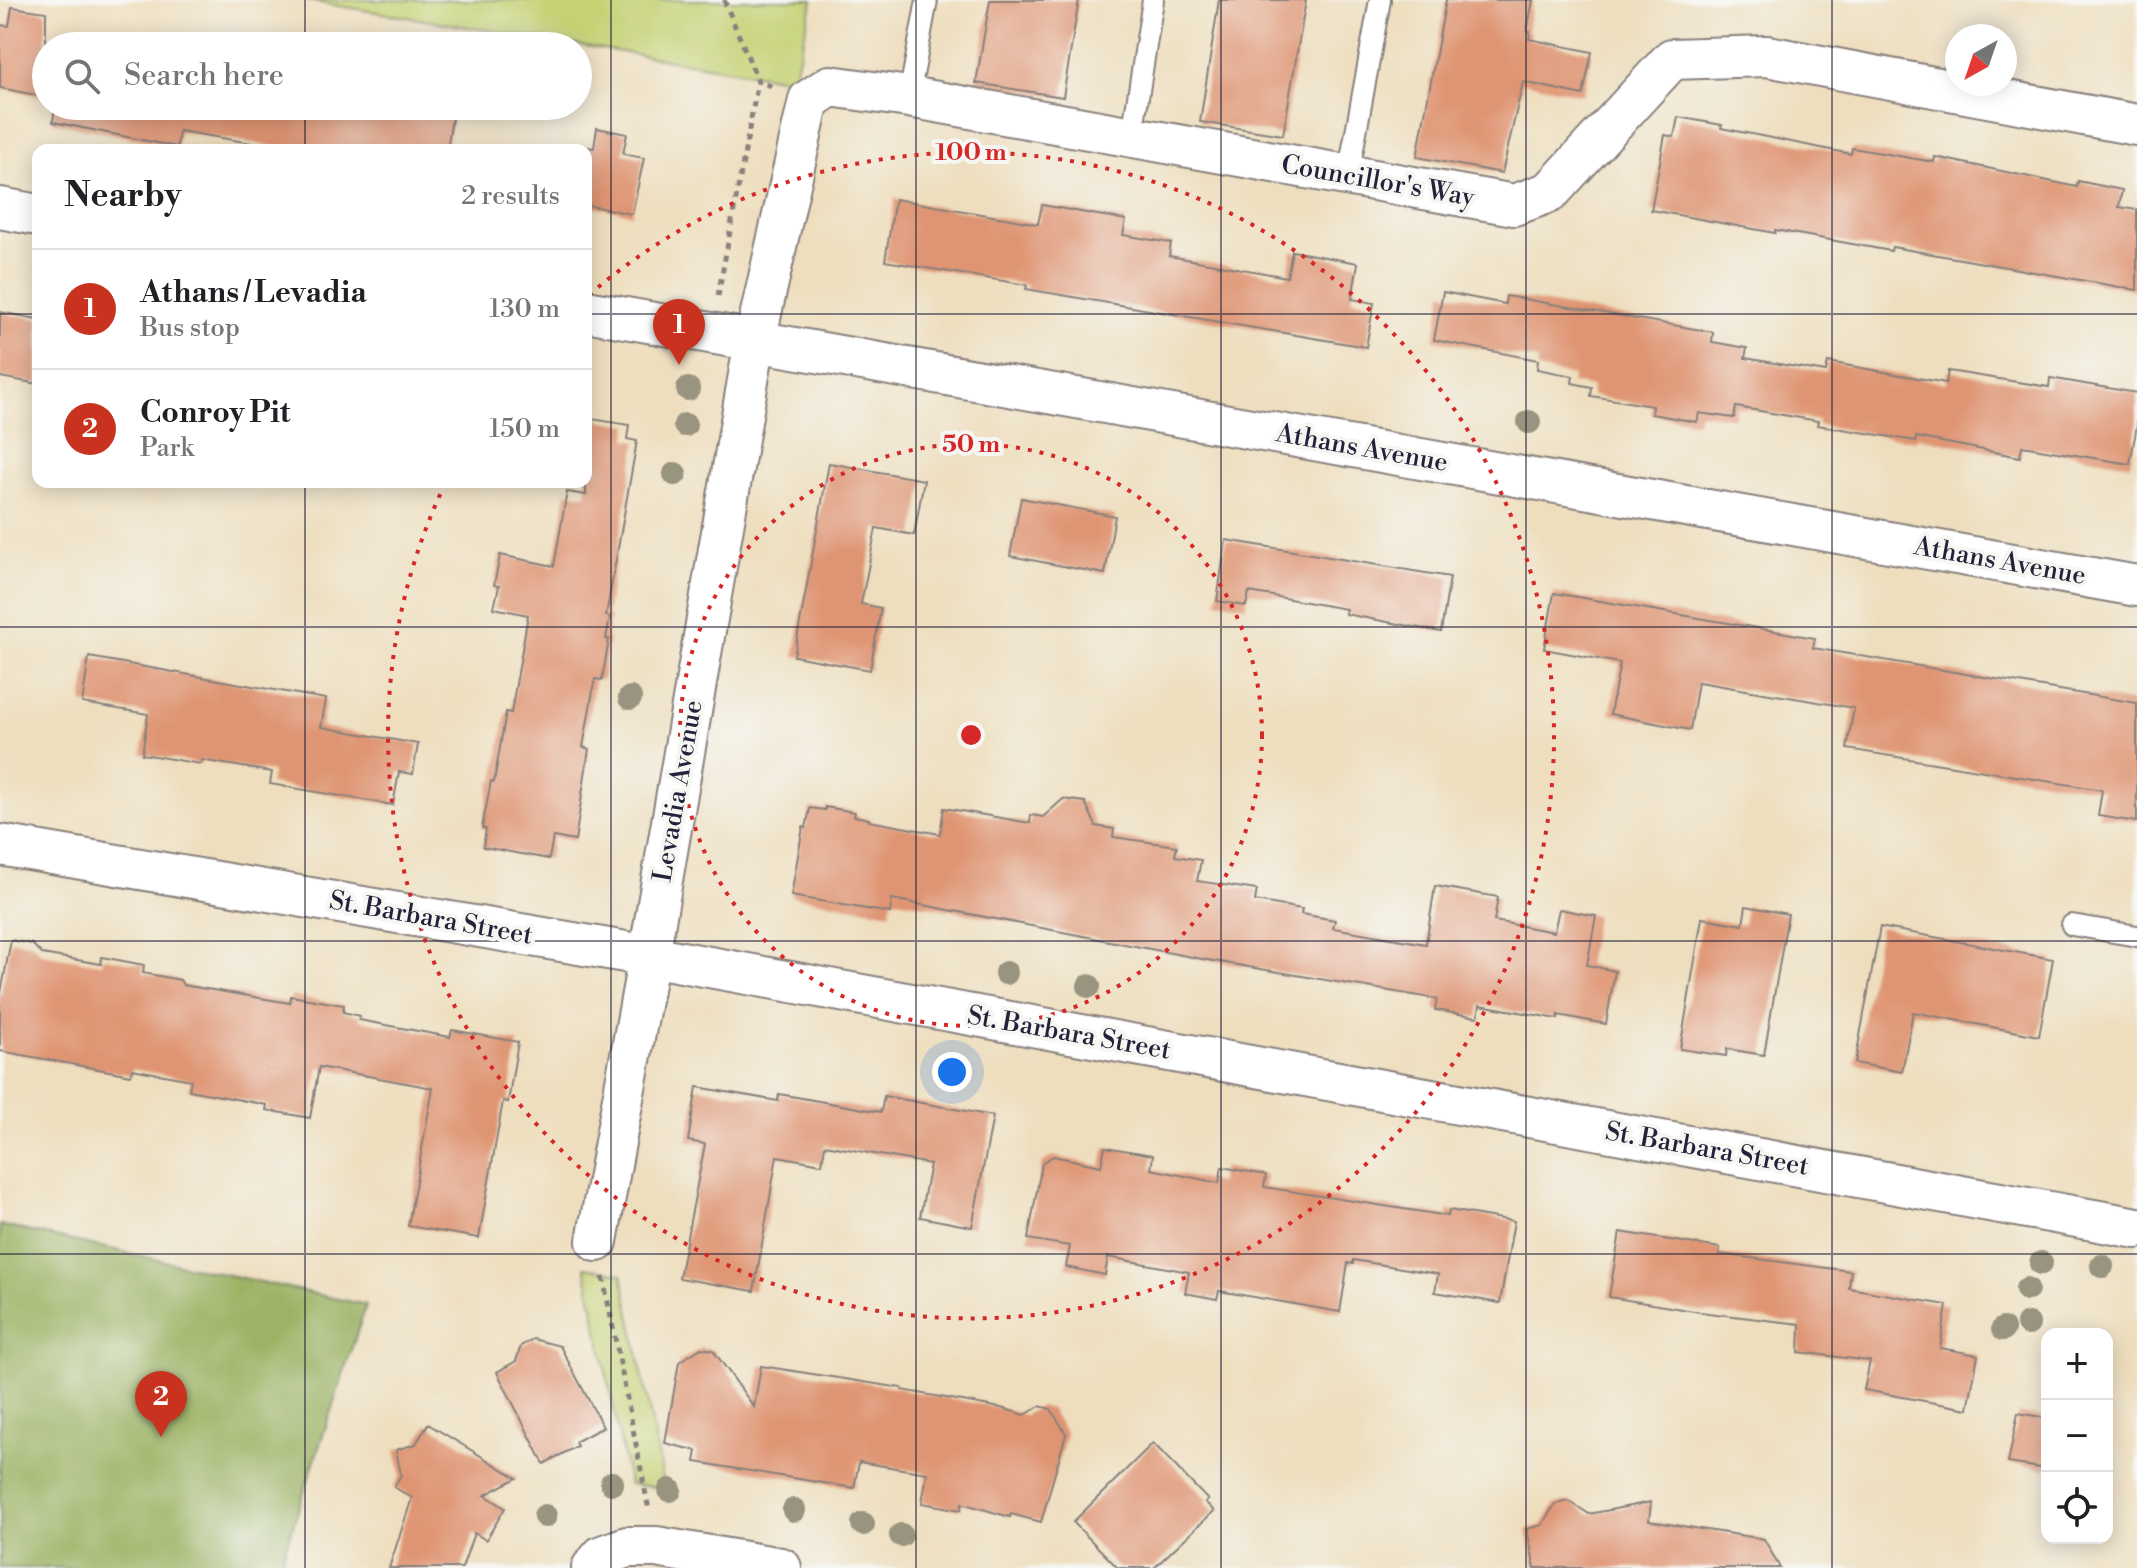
<!DOCTYPE html>
<meta charset="utf-8">
<style>
body{margin:0;font-family:"Libre Bodoni",serif;background:#f2f2f2;color:#202124}
.controls{position:absolute;right:24px;bottom:24px;display:grid;overflow:hidden;border-radius:16px;box-shadow:0 4px 20px #0003}
.controls button{width:72px;height:72px;display:grid;place-items:center;padding:0;border:0;border-bottom:2px solid #e0e0e0;background:#fff;color:#202124;font:40px sans-serif}
.compass{position:absolute;left:1945px;top:24px;width:72px;height:72px;border-radius:50%;background:#fff;box-shadow:0 4px 20px #0003;rotate:220deg}
.you{position:absolute;left:952px;top:1072px;width:28px;height:28px;margin:-20px;border:6px solid #fff;border-radius:50%;background:#1a73e8;box-shadow:0 0 0 12px #1a73e833}
.badge{display:grid;place-items:center;width:52px;height:52px;border-radius:50%;background:#c8321e;color:#fff;font-size:26px;font-weight:700}
.pin{position:absolute;translate:-50% -66px;filter:drop-shadow(0 2px 4px #0008)}
.pin::after{content:'';position:absolute;top:42px;width:28px;height:24px;background:inherit;clip-path:polygon(0 0,100% 0,50% 100%)}
.list{margin:0;padding:0;list-style:none}
h2{display:flex;justify-content:space-between;align-items:center;height:104px;margin:0;padding:0 32px;font-size:34px}
h2 small{font-size:26px;font-weight:400;color:#757577}
.list li{display:grid;grid-template-columns:52px 1fr auto;gap:24px;align-items:center;box-sizing:border-box;height:120px;padding:0 32px;border-top:2px solid #e0e0e0}
.list b{display:block;font-size:30px;white-space:nowrap}
.list p{margin:0;font-size:26px;white-space:nowrap;color:#757577}
.list em{font-size:26px;font-style:normal;color:#757577}
.icon{flex:none;width:44px;height:44px;fill:none;stroke:currentColor;stroke-width:2;stroke-linecap:round;stroke-linejoin:round}
.map{position:relative;flex:none;width:2137px;height:1568px;overflow:hidden}
.search{position:absolute;background:#fff;box-shadow:0 4px 20px #0003;left:32px;top:32px;width:560px;height:88px;display:flex;align-items:center;gap:20px;box-sizing:border-box;padding:0 28px;border-radius:44px;color:#757577;font-size:30px}
.panel{position:absolute;background:#fff;box-shadow:0 4px 20px #0003;left:32px;top:144px;width:560px;height:344px;border-radius:16px}
.map>svg:first-child{display:block}
</style>
<div class="map">
<svg width="2137" height="1568" viewBox="0 0 2137 1568">
<rect width="100%" height="100%" fill="#f6f6f2"/>
<filter id="ink" filterUnits="userSpaceOnUse"><feTurbulence type="fractalNoise" baseFrequency=".0125" numOctaves="2"/><feDisplacementMap in="SourceGraphic" scale="16" xChannelSelector="R" yChannelSelector="G"/><feConvolveMatrix kernelMatrix="1 2 1 2 8 2 1 2 1" color-interpolation-filters="sRGB"/></filter>
<filter id="wash" filterUnits="userSpaceOnUse"><feTurbulence type="fractalNoise" baseFrequency=".006" numOctaves="4" result="noise"/><feDisplacementMap in="SourceGraphic" scale="32" xChannelSelector="R" yChannelSelector="G"/><feGaussianBlur stdDeviation="1.8" result="paint"/><feColorMatrix in="noise" values="0 0 0 0 0 0 0 0 0 0 0 0 0 0 0 0 0 1.4 0 .05"/><feComposite in="paint" operator="in"/></filter>
<g filter="url(#wash)">
<rect width="100%" height="100%" fill="#eedebe"/>
<g fill="#c5d173" stroke="#747a57" stroke-width="2">
<path d="M302,0H813L793,80Z"/>
<path d="M585,1267L622,1274L665,1488L629,1484Z"/>
</g>
<path fill="#9cb365" stroke="#5f6a50" stroke-width="2" d="M0,1225L366,1305L279,1568H0Z"/>
<g id="blocks">
<g fill="#df9573">
<path d="M990,0H1079L1063,97L976,83Z"/>
<path d="M1219,0H1306L1283,135L1200,122Z"/>
<path d="M1446,0H1533L1527,31L1530,32L1529,39L1592,52L1583,95L1523,82L1502,173L1417,157Z"/>
<path d="M12,7L46,12V97L0,88V25L9,26Z"/>
<path d="M55,106H454L447,150H294L179,131L177,147L53,122Z"/>
<path d="M1678,117L1722,125L1721,128L1851,154L1852,148L1934,162L1935,157L2077,187L2078,181L2122,190L2119,207L2137,210V290L1892,247L1891,251L1775,230V233L1651,210L1665,135L1674,137Z"/>
<path d="M597,128L627,134L623,154L644,158L632,214L586,205V147L594,148Z"/>
<path d="M895,199L1038,224L1042,205L1126,220L1123,235L1171,243L1169,256L1287,277L1292,251L1358,263L1352,299L1374,303L1366,347L1026,289L1027,285L885,261Z"/>
<path d="M1443,292L1505,304L1506,296L1713,332L1712,342L1747,348L1745,358L1826,372L1828,362L1946,383L1948,371L2049,387L2050,378L2137,393V425L2130,464L2022,446L2020,457L1916,437V441L1817,425L1818,421L1736,407L1734,418L1699,413L1697,422L1651,414L1652,406L1591,396L1592,387L1572,383L1573,376L1537,369L1538,360L1434,340Z"/>
<path d="M0,312L38,319V384L0,377Z"/>
<path d="M586,418L629,425L627,439L637,441L606,616L610,617L606,639H609L602,680L595,679L583,747L589,749L575,841L553,837L549,859L483,847L486,829L482,828L491,781L494,782L506,712L511,713L528,615L494,608L499,586L494,585L500,555L554,566L567,492L586,495Z"/>
<path d="M829,463L924,480L914,535L876,528L861,604L881,608L870,670L794,656Z"/>
<path d="M1021,498L1115,516L1105,574L1010,556Z"/>
<path d="M1226,540L1450,577L1441,632L1345,614L1346,609L1249,592L1246,606L1217,601Z"/>
<path d="M1554,593L1815,638L1813,648L2137,703V822L2098,816L2102,790L1847,749L1854,708L1698,682L1690,730L1610,714L1620,663L1544,649Z"/>
<path d="M89,657L326,699L321,727L418,744L413,774L399,772L393,805L270,784L272,772L201,760V764L142,754L148,714L82,703Z"/>
<path d="M1063,799L1085,802L1096,826L1114,829L1113,837L1177,846L1175,856L1201,860L1197,881L1257,890L1255,901L1302,909L1301,914L1335,920L1333,928L1426,944L1435,886L1498,897L1494,921L1554,932L1559,909L1596,916L1587,965L1615,971L1606,1024L1558,1015V1019L1480,1005L1478,1017L1435,1010L1437,999L1202,959L892,899L890,913L791,896L803,827L806,828L810,808L825,810V807L855,812L854,816L869,819V821L940,834L944,808L1030,823L1031,815L1043,817Z"/>
<path d="M1746,906L1788,914L1764,1055L1727,1049L1726,1056L1680,1049L1702,918L1743,925Z"/>
<path d="M1880,927L2053,959L2039,1036L1913,1012L1902,1072L1855,1063Z"/>
<path d="M11,940L32,944L42,954L101,964L102,957L144,965L143,973L180,980L183,985L290,1003L291,996L344,1005L343,1012L360,1016L359,1020L450,1037L452,1030L518,1042L508,1102L503,1101L479,1238L408,1226L433,1088L319,1067L310,1118L266,1110L267,1105L189,1090L191,1080L132,1069L131,1075L0,1051V998Z"/>
<path d="M697,1087L778,1101L779,1094L881,1112L884,1096L993,1116L972,1227L920,1217L930,1164L825,1145L822,1164L777,1156L754,1291L679,1278L705,1144L688,1141Z"/>
<path d="M1105,1147L1153,1155L1151,1169L1219,1183L1222,1167L1266,1175L1264,1187L1448,1216L1449,1210L1514,1221L1500,1303L1435,1292L1438,1274L1353,1260V1264L1348,1263L1340,1312L1219,1291L1217,1299L1185,1293L1189,1272L1108,1257L1105,1275L1066,1267L1070,1246L1028,1239L1042,1163L1053,1156L1101,1166Z"/>
<path d="M1620,1232L1720,1248L1719,1254L1851,1271L1849,1288L1947,1305L1940,1348L1978,1355L1968,1409L1864,1390L1870,1361L1799,1352L1800,1324L1700,1312L1609,1297Z"/>
<path d="M533,1339L560,1346L603,1427L575,1442L577,1446L544,1464L497,1372L516,1361L521,1346Z"/>
<path d="M701,1348L713,1350L754,1407L761,1366L902,1388V1390L1001,1408L1025,1415L1040,1406L1051,1409L1066,1434L1041,1522L1011,1514L1010,1517L962,1503L961,1510L922,1503L927,1473L859,1462L854,1488L695,1462L697,1451L665,1443L679,1362Z"/>
<path d="M2018,1413L2047,1418V1469L2008,1463Z"/>
<path d="M428,1424L517,1478L485,1495L505,1508L486,1540L474,1533L462,1568H389L412,1498L394,1487L401,1475L396,1450L416,1444Z"/>
<path d="M1153,1443L1208,1500L1205,1502L1214,1511L1154,1568H1118L1073,1522Z"/>
<path d="M1569,1501L1589,1514L1651,1502L1649,1521L1764,1539L1780,1568H1535L1527,1529L1542,1525L1555,1504Z"/>
</g>
</g>
</g>
<g filter="url(#ink)">
<use href="#blocks" fill-opacity="0" stroke="#88807c" stroke-width="2"/>
<g fill="none" stroke-linecap="round" stroke-linejoin="round">
<defs>
<g id="service">
<path d="M909,97L927,0"/>
<path d="M1132,136L1153,0"/>
<path d="M1348,176L1380,0"/>
<path d="M2072,925L2137,936"/>
</g>
<g id="minor">
<path d="M0,208L38,215"/>
<path d="M586,311L2137,586"/>
<path d="M0,845L649,956L2137,1228"/>
<path d="M597,1241L649,956L755,340L809,100L830,86L909,97L1514,205L1550,192L1672,59L1767,56L2137,125"/>
<path d="M592,1568L602,1556L627,1547H656L781,1568"/>
</g>
</defs>
<use href="#service" stroke="#88807c" stroke-width="24"/>
<use href="#minor" stroke="#88807c" stroke-width="44"/>
<g stroke="#88807c" stroke-width="5" stroke-dasharray="6 6" stroke-linecap="butt">
<path d="M724,0L758,81L774,87"/>
<path d="M718,296L758,81"/>
<path d="M603,1277L649,1510"/>
</g>
<use href="#service" stroke="#fff" stroke-width="20"/>
<use href="#minor" stroke="#fff" stroke-width="40"/>
</g>
<g fill="#99947f">
<circle cx="688" cy="389" r="12"/>
<circle cx="1529" cy="422" r="12"/>
<circle cx="685" cy="425" r="12"/>
<circle cx="675" cy="474" r="12"/>
<circle cx="630" cy="698" r="12"/>
<circle cx="1006" cy="973" r="12"/>
<circle cx="1089" cy="986" r="12"/>
<circle cx="2041" cy="1263" r="12"/>
<circle cx="2102" cy="1266" r="12"/>
<circle cx="2027" cy="1289" r="12"/>
<circle cx="2028" cy="1324" r="12"/>
<circle cx="2003" cy="1329" r="12"/>
<circle cx="612" cy="1483" r="12"/>
<circle cx="670" cy="1490" r="12"/>
<circle cx="794" cy="1510" r="12"/>
<circle cx="545" cy="1516" r="12"/>
<circle cx="863" cy="1524" r="12"/>
<circle cx="901" cy="1535" r="12"/>
</g>
</g>
<path fill="none" stroke="#22223b" stroke-width="2" stroke-opacity="0.55" d="M305,0V46M611,0V1568M916,0V1568M1221,0V1568M1526,0V1568M1832,0V1568M305,106V150M0,314H38M586,314H2137M305,482V1568M0,627H2137M0,941H2137M0,1254H2137"/>
<g fill="none" stroke="#d62828" stroke-width="4" stroke-dasharray="4 8">
<circle cx="971" cy="735" r="291"/>
<path d="M589 295A583 583 0 1 1 445 484"/>
</g>
<g text-anchor="middle" dominant-baseline="central" stroke-width="8" stroke-linejoin="round" paint-order="stroke">
<g font-size="26" fill="#22223b" stroke="#f6f6f2">
<text transform="translate(1378 181) rotate(10)">Councillor's Way</text>
<text transform="translate(1362 448) rotate(10)">Athans Avenue</text>
<text transform="translate(2000 561) rotate(10)">Athans Avenue</text>
<text transform="translate(678 791) rotate(-80)">Levadia Avenue</text>
<text transform="translate(431 918) rotate(10)">St. Barbara Street</text>
<text transform="translate(1069 1033) rotate(10)">St. Barbara Street</text>
<text transform="translate(1707 1149) rotate(10)">St. Barbara Street</text>
</g>
</g>
<circle cx="971" cy="735" r="12" fill="#d62828" stroke="#f6f6f2" stroke-width="4"/>
<g font-size="24" text-anchor="middle" font-weight="bold" fill="#d62828" stroke="#f6f6f2" stroke-width="8" stroke-linejoin="round" paint-order="stroke">
<text x="971" y="160">100 m</text>
<text x="971" y="452">50 m</text>
</g>
</svg>
<div class="controls">
<button>+</button>
<button>−</button>
<button><svg class="icon" aria-label="locate" viewBox="0 0 24 24"><circle cx="12" cy="12" r="6"/><path d="M12 2v4M12 18v4M2 12h4M18 12h4"/></svg></button>
</div>
<svg class="compass" viewBox="-18 -18 36 36"><path d="M0-13l5 13h-10z" fill="#e53935"/><path d="M0 13l5-13h-10z" fill="#757577"/></svg>
<div class="you"></div>
<div class="pin badge" style="left:679px;top:365px">1</div>
<div class="pin badge" style="left:161px;top:1437px">2</div>
<div class="search"><svg class="icon" aria-label="search" viewBox="0 0 24 24"><circle cx="10" cy="10" r="6"/><path d="M15 15l6 6"/></svg>Search here</div>
<section class="panel">
<h2>Nearby<small>2 results</small></h2>
<ul class="list">
<li><span class="badge">1</span><div><b>Athans / Levadia</b><p>Bus stop</p></div><em>130 m</em></li>
<li><span class="badge">2</span><div><b>Conroy Pit</b><p>Park</p></div><em>150 m</em></li>
</ul>
</section>
</div>
